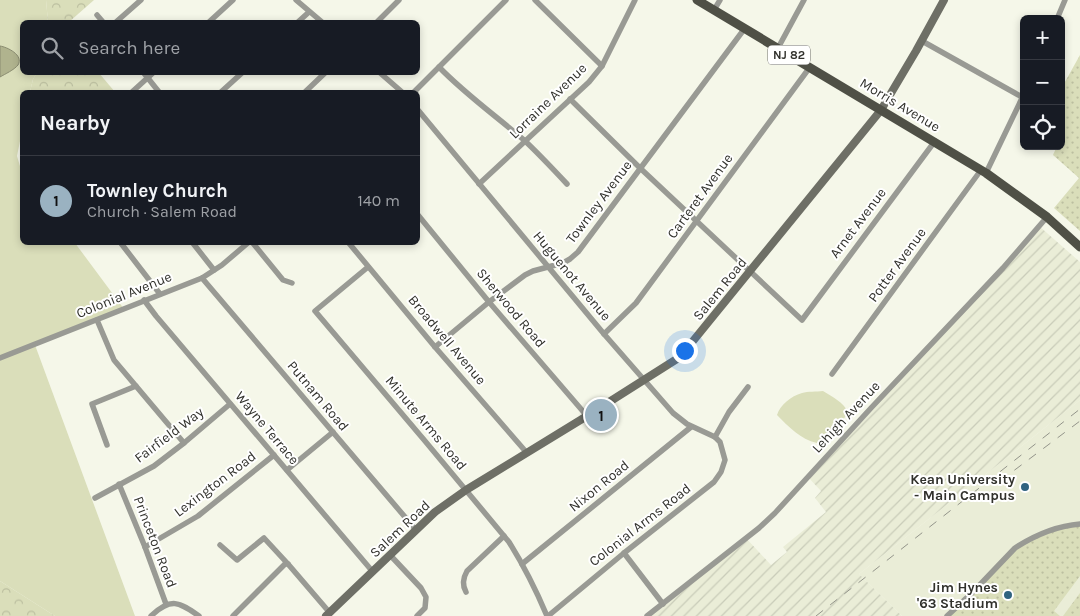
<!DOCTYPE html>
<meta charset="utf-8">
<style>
body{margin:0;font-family:Karla,sans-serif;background:#242831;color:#f1f3f6}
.controls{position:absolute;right:15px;top:15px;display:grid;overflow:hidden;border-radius:8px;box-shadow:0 2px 8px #0003}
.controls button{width:45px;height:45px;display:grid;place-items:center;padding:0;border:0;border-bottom:1px solid #363941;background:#171b24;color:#f1f3f6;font:25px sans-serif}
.you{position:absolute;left:684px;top:350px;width:18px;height:18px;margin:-12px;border:4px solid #fff;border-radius:50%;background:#1a73e8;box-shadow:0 0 0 8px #1a73e833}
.badge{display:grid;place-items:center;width:32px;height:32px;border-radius:50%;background:#9ab2c1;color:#111;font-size:16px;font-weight:700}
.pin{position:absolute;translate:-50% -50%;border:2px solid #fff;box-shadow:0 1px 5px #0006}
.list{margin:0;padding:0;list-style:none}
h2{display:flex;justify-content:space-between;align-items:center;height:65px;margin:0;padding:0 20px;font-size:21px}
h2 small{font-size:16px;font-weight:400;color:#9ea1a6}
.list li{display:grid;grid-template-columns:32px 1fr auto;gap:15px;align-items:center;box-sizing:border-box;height:90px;padding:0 20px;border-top:1px solid #363941}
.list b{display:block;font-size:19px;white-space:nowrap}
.list p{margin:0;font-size:16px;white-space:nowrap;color:#9ea1a6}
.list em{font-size:16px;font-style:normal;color:#9ea1a6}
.icon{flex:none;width:28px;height:28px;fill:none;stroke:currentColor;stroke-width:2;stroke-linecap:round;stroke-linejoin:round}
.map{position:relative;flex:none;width:1080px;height:616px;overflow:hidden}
.search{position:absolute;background:#171b24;box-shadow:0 2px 8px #0003;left:20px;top:20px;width:400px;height:55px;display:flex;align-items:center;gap:12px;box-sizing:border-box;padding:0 18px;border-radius:8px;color:#9ea1a6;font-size:19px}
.panel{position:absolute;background:#171b24;box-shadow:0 2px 8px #0003;left:20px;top:90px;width:400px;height:155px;border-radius:8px}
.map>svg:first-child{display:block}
</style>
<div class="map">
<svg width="1080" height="616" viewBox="0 0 1080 616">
<defs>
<pattern id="industrial-furrows" width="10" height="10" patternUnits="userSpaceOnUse" patternTransform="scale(1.25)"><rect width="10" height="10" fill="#eaedd7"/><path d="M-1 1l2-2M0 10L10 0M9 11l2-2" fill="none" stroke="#c9ccb9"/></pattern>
<pattern id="forest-crowns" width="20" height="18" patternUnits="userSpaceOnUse" patternTransform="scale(1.25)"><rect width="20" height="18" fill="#dadeba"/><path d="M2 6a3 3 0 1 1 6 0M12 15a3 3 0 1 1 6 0" fill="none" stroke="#bcbfa0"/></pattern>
<pattern id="park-dots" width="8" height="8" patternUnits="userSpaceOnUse" patternTransform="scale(1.25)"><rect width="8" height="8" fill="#dadeba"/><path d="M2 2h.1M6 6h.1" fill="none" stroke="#bcbfa0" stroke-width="1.8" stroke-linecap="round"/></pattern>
</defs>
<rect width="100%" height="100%" fill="#f5f7e9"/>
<path fill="#eaedd7" d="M1080,400V616H902L859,574Z"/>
<path fill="url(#industrial-furrows)" d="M1039,226L1080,262V400L859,574L902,616H644L745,537L771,565L787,552L783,547L826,512L815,498L821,491L807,476Z"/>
<g fill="#dadeba">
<path d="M0,0H46L48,22H22V72L37,73L33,79L30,92H22V131L17,156L22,173V242L75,243L124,309L35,345L135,616H55L0,581Z"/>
<path d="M823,391C833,397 843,402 849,413L828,435L817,443C800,439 789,427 777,415C780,405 791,396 802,393C808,391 816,392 823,391Z"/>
</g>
<g fill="url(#forest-crowns)">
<path d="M46,0H94L69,22H48Z"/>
<path d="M37,73H99L115,92H30L33,79Z"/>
<path d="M0,581L55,616H0Z"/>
</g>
<g fill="url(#park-dots)">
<path d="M1080,55V231L1054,208L1079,178L1053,155L1057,146H1061V89Z"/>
<path d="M1080,524V576L1054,611L1060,616H946L1015,548L1033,536Z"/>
<path d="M1080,593V616H1063Z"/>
</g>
<path fill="#b0b38e" stroke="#8a8c71" d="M0,46C7,47 24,55 18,65C14,70 5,74 0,77Z"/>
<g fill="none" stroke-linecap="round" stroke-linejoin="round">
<g stroke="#999a94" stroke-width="5.5">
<path d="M296,0L322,22"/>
<path d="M535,0L602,66"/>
<path d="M714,10L720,0"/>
<path d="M97,15L103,22"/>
<path d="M1057,19L1065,0"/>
<path d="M116,22L141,0"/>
<path d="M209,22L233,0"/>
<path d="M298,22L309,12"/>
<path d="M377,22L399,0"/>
<path d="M922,41L1022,97"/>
<path d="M778,48L804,0"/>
<path d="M439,67C465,94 496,116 524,140C539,154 553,169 567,184"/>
<path d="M143,72L159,92"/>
<path d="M379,72L402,92"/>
<path d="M132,92L154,72"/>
<path d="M221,92L243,72"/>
<path d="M305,92L326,72"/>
<path d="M414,92L506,0"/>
<path d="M570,99L640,168L802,320L935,141"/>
<path d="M418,110L604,334L673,413L687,424L715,437L720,442L725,460L721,472L714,482L624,553L548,616"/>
<path d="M986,173L1024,94"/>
<path d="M479,184L589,82L602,66L635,0"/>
<path d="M418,215L489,302L587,416"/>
<path d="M120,242L160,294"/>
<path d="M192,242L214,270"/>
<path d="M252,242L283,280L292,283"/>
<path d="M348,242L435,347L527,453"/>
<path d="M368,267L315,311L425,441L509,542C524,566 536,590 547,616"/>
<path d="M202,278L416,530"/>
<path d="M144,300L156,316L373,572"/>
<path d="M97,320L114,360L184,443"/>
<path d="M604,334L636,303L810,67"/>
<path d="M435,347L489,302L525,275L533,271L563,263L570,259L578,252L745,28"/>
<path d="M0,358L202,278L222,265L249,242"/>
<path d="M832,374L981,170"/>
<path d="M715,437L729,412L748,387"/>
<path d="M107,445L92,404L136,386"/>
<path d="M287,470L333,432"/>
<path d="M119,484L145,547L166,604"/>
<path d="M95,498L154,466L184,443L230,404"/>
<path d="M220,545L237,560L264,538L288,564L330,613"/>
<path d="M145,547L198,516L274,455"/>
<path d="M624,553L663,604"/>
<path d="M390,555L421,588L426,597L425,608L417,616"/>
<path d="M522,564L691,427"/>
<path d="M466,592C462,585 463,578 467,571L504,536"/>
<path d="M151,616C171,597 179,602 199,616"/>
<path d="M233,616L285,564H288"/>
<path d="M647,616L759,528L775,513L871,408L1003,268L1047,217"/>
<path d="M947,616L973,592L1015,548C1035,535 1056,526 1080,524"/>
</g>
<path stroke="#6e6f66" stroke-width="8" d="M326,616L435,512L466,490L587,416L680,357L881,110L916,51L944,0"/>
<path stroke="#4f5046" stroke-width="9" d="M697,0L986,173L1047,217L1080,247"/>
<g stroke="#93948a" stroke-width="1" stroke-dasharray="9 9" stroke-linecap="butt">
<path d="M1000,481L1080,421"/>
<path d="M816,616L1080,409"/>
</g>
</g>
<g fill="#306380" stroke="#fff" stroke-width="2">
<circle cx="1025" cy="487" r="5"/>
<circle cx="1008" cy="595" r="5"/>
</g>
<g text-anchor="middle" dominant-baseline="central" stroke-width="4" stroke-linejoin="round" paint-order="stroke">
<rect fill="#fff" stroke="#6f6f6b" stroke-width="1" x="768" y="45.5" width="42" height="19" rx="4"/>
<g font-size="12" font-weight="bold" fill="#31312c">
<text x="789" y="55">NJ 82</text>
</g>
<g font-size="14" fill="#31312c" stroke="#fff">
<text transform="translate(548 101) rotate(-44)">Lorraine Avenue</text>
<text transform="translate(900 105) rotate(31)">Morris Avenue</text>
<text transform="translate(700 196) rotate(-54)">Carteret Avenue</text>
<text transform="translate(599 202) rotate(-53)">Townley Avenue</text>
<text transform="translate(858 223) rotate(-53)">Arnet Avenue</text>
<text transform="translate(897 265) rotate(-54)">Potter Avenue</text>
<text transform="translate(572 276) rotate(50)">Huguenot Avenue</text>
<text transform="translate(720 289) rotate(-51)">Salem Road</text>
<text transform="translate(124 295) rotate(-22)">Colonial Avenue</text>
<text transform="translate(511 308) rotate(50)">Sherwood Road</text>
<text transform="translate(447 340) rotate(50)">Broadwell Avenue</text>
<text transform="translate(318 396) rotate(50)">Putnam Road</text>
<text transform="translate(846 417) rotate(-47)">Lehigh Avenue</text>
<text transform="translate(426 423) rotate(50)">Minute Arms Road</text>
<text transform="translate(267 428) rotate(50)">Wayne Terrace</text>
<text transform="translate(169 435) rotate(-37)">Fairfield Way</text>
<text transform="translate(215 484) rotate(-37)">Lexington Road</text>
<text transform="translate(599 486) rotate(-39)">Nixon Road</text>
<text transform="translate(640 525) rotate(-38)">Colonial Arms Road</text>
<text transform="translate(400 529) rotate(-43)">Salem Road</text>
<text transform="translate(155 542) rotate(69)">Princeton Road</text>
</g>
<g font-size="14" font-weight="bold" fill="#31312c" stroke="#fff" text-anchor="end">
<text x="1015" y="479">Kean University<tspan x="1015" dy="16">- Main Campus</tspan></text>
<text x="998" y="587">Jim Hynes<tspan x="998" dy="16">'63 Stadium</tspan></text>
</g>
</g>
</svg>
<div class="controls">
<button>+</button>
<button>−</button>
<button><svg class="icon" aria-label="locate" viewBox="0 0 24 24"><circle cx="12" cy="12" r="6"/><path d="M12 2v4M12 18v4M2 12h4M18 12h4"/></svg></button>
</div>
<div class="you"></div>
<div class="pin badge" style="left:601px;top:415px">1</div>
<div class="search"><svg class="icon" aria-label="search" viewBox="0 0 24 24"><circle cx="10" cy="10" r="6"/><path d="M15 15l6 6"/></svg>Search here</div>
<section class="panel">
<h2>Nearby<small></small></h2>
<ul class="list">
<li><span class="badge">1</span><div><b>Townley Church</b><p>Church · Salem Road</p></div><em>140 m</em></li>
</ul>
</section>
</div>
